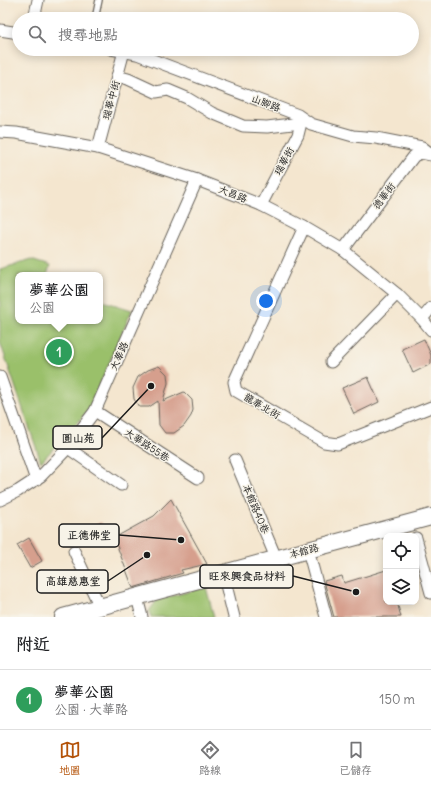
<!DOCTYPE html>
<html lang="zh-TW">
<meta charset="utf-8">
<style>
body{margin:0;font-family:Delius,"LXGW WenKai TC",sans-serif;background:#f2f2f2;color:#202124}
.controls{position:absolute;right:12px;bottom:12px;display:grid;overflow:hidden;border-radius:8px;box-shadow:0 2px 10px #0003}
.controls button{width:36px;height:36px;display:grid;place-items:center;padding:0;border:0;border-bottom:1px solid #e0e0e0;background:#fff;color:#202124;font:20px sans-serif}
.you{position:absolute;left:266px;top:301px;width:14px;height:14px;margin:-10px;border:3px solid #fff;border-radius:50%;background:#1a73e8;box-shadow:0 0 0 6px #1a73e833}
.badge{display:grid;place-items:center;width:26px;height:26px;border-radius:50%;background:#b45309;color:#fff;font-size:13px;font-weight:700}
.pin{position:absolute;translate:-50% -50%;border:2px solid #fff;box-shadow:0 1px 4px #0006}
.popup{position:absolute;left:15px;top:272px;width:88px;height:52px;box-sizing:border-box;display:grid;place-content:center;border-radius:8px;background:#fff;filter:drop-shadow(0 1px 3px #0005);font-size:13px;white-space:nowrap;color:#757577}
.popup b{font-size:15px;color:#202124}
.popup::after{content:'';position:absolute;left:50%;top:100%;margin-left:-8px;border:8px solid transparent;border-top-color:#fff}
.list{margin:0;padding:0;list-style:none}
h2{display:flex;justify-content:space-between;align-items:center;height:52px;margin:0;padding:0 16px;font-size:17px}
h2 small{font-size:13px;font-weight:400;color:#757577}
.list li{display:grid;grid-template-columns:26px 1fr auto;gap:12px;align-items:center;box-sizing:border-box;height:60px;padding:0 16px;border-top:1px solid #e0e0e0}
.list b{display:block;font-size:15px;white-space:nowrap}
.list p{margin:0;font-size:13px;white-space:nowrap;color:#757577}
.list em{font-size:13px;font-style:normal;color:#757577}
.icon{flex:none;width:22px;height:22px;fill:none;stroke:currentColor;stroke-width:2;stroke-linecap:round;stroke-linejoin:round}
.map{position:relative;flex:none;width:431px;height:617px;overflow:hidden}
.search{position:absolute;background:#fff;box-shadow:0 2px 10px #0003;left:12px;right:12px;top:12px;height:44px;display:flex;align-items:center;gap:10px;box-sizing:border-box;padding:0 14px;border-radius:22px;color:#757577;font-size:15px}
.sheet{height:112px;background:#fff}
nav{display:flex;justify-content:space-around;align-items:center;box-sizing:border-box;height:56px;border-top:1px solid #e0e0e0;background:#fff;font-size:11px;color:#757577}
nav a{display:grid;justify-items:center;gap:2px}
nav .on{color:#b45309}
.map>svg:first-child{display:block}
</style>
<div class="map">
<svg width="431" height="617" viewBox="0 0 431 617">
<rect width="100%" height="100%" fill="#f7f3e8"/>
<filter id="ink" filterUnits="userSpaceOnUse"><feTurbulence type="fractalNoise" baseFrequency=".025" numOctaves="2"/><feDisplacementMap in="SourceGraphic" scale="8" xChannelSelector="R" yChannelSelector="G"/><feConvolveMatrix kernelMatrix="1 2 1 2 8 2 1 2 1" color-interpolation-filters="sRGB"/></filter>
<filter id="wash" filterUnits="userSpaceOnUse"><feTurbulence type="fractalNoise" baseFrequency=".012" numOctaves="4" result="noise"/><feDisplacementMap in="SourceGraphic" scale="16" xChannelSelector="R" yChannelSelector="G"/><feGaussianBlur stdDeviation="0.9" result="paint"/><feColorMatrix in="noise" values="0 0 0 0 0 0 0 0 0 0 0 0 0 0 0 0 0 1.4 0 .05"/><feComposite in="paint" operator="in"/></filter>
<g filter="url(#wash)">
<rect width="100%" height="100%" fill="#f4e6cf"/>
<g fill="#9ac06b" stroke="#5b6e44">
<path d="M31,260L50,266L47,275H18V321H100V300L132,310L89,410L41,462L0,342V269Z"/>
<path d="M206,587L214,617H151L149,611L157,600Z"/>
</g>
<g id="blocks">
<g fill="#d69f8d">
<path d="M424,339L431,355V364L413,373L402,349Z"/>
<path d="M159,366L167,374L168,383L163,401L184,392L192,400L193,410L191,416L184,426L174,433H165L159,425L158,401L149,407H139L134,399L133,388L138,377L148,370Z"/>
<path d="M368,377L379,402L354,414L342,388Z"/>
<path d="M171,499L207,564L181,570L183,573L133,588L114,538L154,516Z"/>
<path d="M101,522L107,534L90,543L83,531Z"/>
<path d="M29,538L42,561L30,568L17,545Z"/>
<path d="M386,570V602H397L401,617H334L324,581L342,576L344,583Z"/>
</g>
</g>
</g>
<g filter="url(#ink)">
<use href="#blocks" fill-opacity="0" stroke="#68635b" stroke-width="1"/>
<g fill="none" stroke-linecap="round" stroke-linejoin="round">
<defs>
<path id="lane" d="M95,19L99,0"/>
<g id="street">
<path d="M34,19L38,0"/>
<path d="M0,30L19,33"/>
<path d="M111,49L137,54L298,115L311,124L353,136L376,138L422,147L431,154"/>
<path d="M117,76L128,79L156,92L168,90L187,98L212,113L243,126L267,127L301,123"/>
<path d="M0,132L16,133L98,148L197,180L261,205L304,227L343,250L397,294L422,319L431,330"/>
<path d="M98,148L124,51"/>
<path d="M261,205L298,135L301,123L299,118"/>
<path d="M304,227L234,382L236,391L324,442L338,444L431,407"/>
<path d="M343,250L414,156L421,153L431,155"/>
<path d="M422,319L431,308"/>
<path d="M331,362L397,294"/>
<path d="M0,377L36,480"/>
<path d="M95,411L198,478"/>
<path d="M68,448L121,485"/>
<path d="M235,460L276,558"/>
<path d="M0,500L18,491L41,476L64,452L95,411L197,180"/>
<path d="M416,538L431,593"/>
<path d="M308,550L326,617"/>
<path d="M74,551L100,607"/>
<path d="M223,573L234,617"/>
<path d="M137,597L142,617"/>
</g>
<path id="secondary" d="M63,617L308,550L431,517"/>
</defs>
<use href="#lane" stroke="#68635b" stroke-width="8"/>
<use href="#street" stroke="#68635b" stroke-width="13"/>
<use href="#secondary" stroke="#68635b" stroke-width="18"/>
<use href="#lane" stroke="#fff" stroke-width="5.5"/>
<use href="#street" stroke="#fff" stroke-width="11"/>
<use href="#secondary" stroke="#fff" stroke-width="16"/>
</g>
</g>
<g text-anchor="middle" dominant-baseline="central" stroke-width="3" stroke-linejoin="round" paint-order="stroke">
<g font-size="10" fill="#1c1c1c" stroke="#f7f3e8">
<text transform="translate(111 100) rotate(-75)">瑞華中街</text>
<text transform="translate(266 103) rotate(21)">山腳路</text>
<text transform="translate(284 161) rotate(-62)">瑞華街</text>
<text transform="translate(233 194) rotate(22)">大昌路</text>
<text transform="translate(384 196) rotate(-53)">德華街</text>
<text transform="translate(119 356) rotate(-66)">大華路</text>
<text transform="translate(262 406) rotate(30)">龍華北街</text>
<text transform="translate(147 445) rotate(33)">大華路55巷</text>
<text transform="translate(256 509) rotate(67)">本館路40巷</text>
<text transform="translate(304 551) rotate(-15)">本館路</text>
</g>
</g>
<path fill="none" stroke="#1c1c1c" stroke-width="1.5" d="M151 386L102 438M181 540L119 535M356 592L293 576M147 555L108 581"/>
<g fill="#1c1c1c" stroke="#f7f3e8" stroke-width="1.5">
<circle cx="151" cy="386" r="4"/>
<circle cx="181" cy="540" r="4"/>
<circle cx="356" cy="592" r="4"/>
<circle cx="147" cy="555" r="4"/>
</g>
<g fill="#f7f3e8" stroke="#1c1c1c" stroke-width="1.5">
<rect x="53" y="426" width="49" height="23" rx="4"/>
<rect x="59" y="524" width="60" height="23" rx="4"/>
<rect x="200" y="565" width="93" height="23" rx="4"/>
<rect x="37" y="570" width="71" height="23" rx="4"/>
</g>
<g font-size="11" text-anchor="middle" font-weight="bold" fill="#1c1c1c">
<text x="78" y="442">圓山苑</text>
<text x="89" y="539">正德佛堂</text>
<text x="247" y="580">旺來興食品材料</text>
<text x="73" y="585">高雄慈惠堂</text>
</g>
</svg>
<div class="controls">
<button><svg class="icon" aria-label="locate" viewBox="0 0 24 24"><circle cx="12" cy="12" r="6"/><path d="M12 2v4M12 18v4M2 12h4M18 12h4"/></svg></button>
<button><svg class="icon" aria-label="layers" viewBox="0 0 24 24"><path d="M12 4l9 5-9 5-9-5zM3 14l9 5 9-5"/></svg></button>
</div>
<div class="you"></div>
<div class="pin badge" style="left:59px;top:352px;background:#2e9e5b">1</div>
<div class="popup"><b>夢華公園</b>公園</div>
<div class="search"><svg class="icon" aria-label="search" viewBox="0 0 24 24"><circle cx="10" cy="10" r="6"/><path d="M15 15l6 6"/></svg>搜尋地點</div>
</div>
<section class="sheet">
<h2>附近<small></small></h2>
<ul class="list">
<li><span class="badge" style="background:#2e9e5b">1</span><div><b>夢華公園</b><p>公園 · 大華路</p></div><em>150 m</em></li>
</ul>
</section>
<nav>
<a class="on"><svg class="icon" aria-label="map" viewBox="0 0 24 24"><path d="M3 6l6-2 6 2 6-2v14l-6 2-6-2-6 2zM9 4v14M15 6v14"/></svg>地圖</a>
<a><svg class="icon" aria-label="directions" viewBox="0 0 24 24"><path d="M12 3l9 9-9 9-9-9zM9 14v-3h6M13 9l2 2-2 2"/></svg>路線</a>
<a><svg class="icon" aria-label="saved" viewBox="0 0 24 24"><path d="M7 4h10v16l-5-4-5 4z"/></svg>已儲存</a>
</nav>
